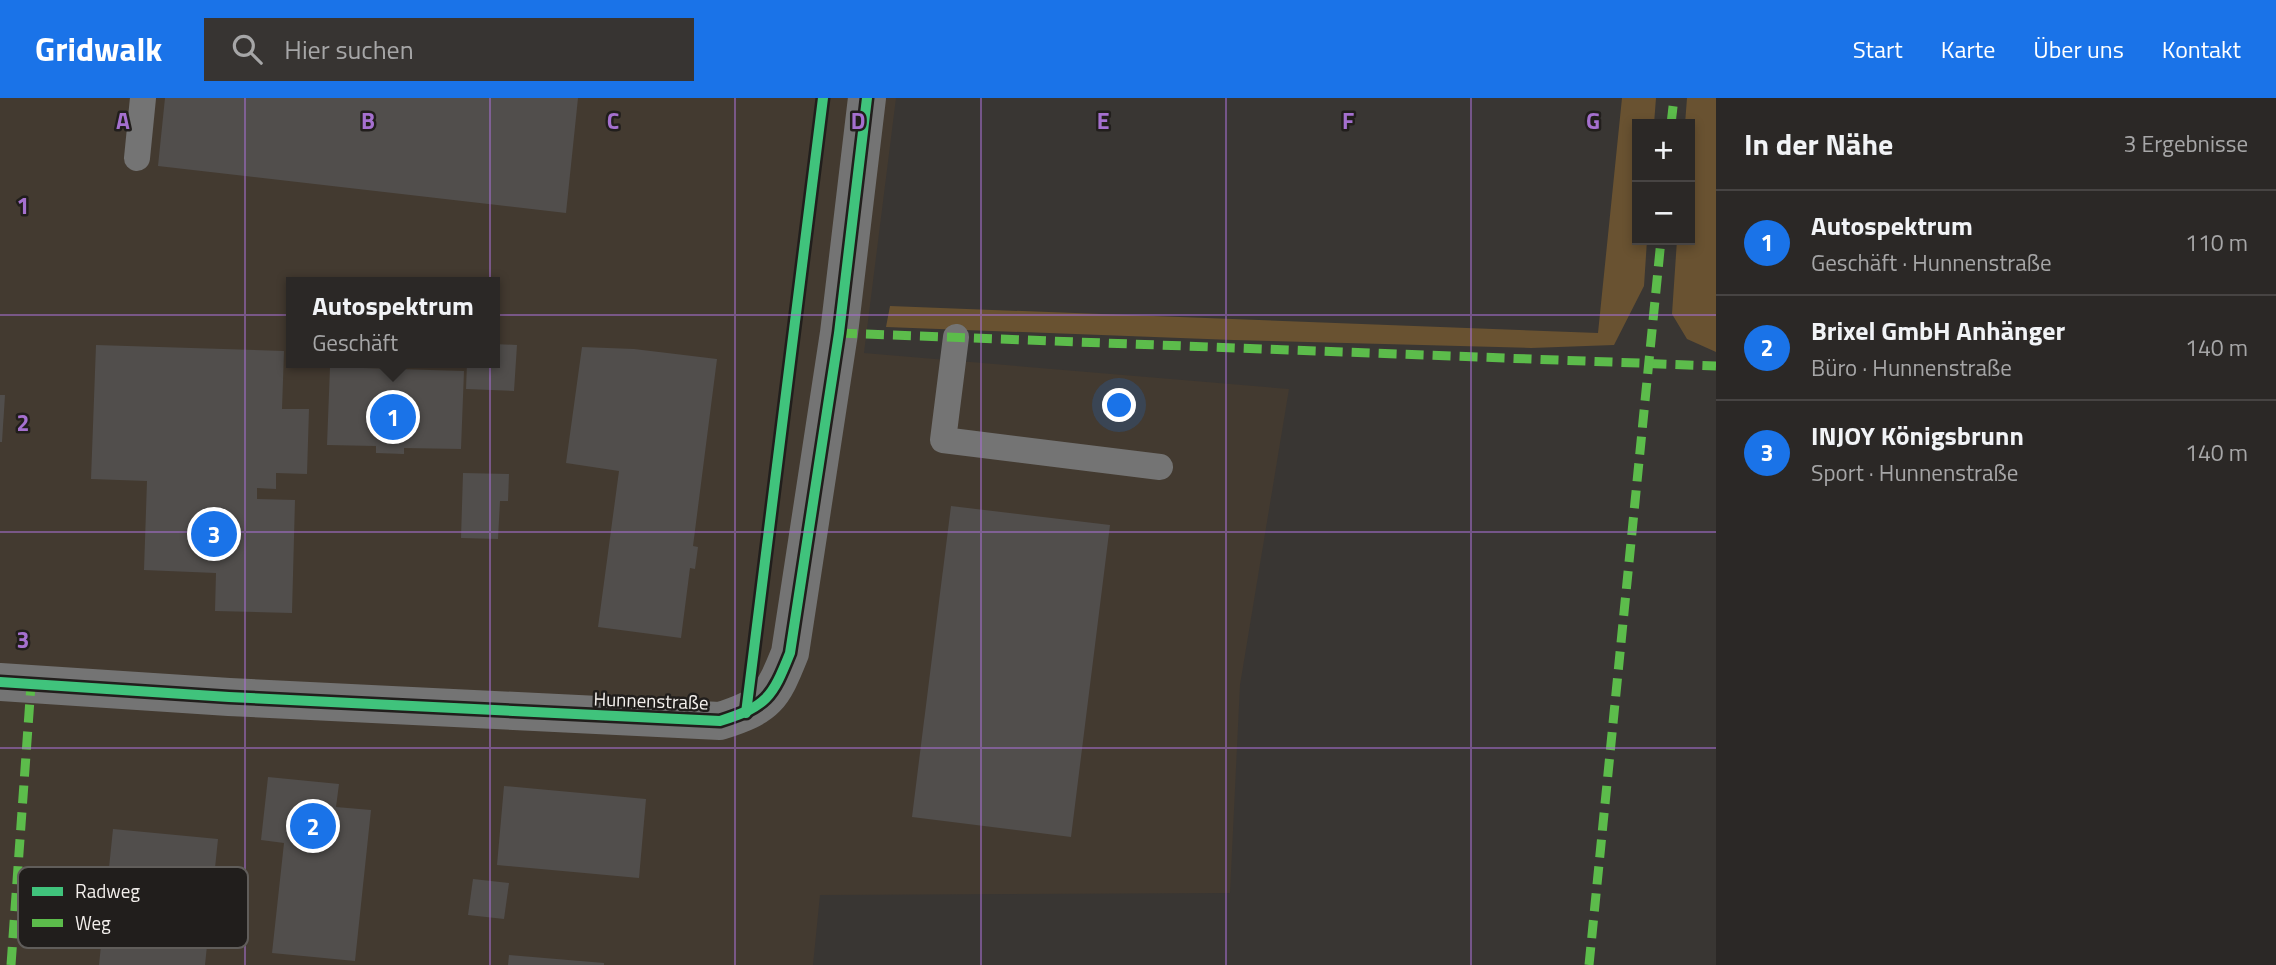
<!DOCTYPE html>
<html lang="de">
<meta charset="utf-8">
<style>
body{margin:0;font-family:"Titillium Web",sans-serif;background:#373432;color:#f1f3f6}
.controls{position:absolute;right:21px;top:21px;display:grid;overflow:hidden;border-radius:0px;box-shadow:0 4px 10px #0003}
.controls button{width:63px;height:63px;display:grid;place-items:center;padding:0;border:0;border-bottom:2px solid #474443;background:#2b2826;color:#f1f3f6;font:35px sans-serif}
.you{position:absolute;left:1120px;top:308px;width:24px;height:24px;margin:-18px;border:5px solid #fff;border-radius:50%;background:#1a73e8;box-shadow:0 0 0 10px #1a73e833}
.badge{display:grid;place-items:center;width:46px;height:46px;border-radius:50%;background:#1a73e8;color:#fff;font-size:23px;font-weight:700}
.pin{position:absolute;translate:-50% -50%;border:4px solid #fff;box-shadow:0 2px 7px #0006}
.popup{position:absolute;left:286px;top:179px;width:214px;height:91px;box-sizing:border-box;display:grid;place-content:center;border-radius:0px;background:#2b2826;filter:drop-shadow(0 2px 5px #0005);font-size:23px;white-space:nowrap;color:#a6a6a7}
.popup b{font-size:26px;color:#f1f3f6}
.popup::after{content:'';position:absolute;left:50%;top:100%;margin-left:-14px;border:14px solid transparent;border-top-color:#2b2826}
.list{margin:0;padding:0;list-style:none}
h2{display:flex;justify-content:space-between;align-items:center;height:91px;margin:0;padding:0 28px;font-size:30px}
h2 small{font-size:23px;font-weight:400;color:#a6a6a7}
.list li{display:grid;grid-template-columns:46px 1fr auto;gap:21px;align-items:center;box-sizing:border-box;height:105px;padding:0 28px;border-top:2px solid #474443}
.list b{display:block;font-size:26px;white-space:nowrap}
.list p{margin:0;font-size:23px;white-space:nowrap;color:#a6a6a7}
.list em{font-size:23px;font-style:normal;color:#a6a6a7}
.icon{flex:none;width:38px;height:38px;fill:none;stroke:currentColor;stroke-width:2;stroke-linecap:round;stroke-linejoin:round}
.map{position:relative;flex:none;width:1716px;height:867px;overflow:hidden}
header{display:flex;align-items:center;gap:42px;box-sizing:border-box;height:98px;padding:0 35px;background:#1a73e8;color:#fff}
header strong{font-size:33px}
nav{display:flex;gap:38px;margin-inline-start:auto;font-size:24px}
.search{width:490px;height:63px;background:#373432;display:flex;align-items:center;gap:18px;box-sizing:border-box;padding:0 24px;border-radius:0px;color:#a6a6a7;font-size:26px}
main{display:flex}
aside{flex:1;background:#2b2826}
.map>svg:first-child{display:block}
</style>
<header>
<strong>Gridwalk</strong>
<div class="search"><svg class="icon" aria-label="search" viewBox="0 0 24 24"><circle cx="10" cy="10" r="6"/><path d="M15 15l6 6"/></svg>Hier suchen</div>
<nav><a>Start</a><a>Karte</a><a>Über uns</a><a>Kontakt</a></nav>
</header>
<main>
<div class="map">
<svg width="1716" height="867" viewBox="0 0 1716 867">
<rect width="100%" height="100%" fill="#393633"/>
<path fill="#433a30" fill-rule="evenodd" d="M0,0H896L864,255L1289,291L1240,587L1230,795L820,797L813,867H0ZM292,184H494V265H292Z"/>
<g fill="#695231">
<path d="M1622,0H1656L1654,26H1637V142H1647L1644,188L1614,247L1531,250L1233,242L886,229L890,208L1598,235Z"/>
<path d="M1687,0H1716V254L1687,241L1672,216L1677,142H1690V26H1685Z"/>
</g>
<g fill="#514e4c">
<path d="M165,0H578L566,115L158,68Z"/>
<path d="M494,246L517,247L514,293L466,291L467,265H494Z"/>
<path d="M96,247L284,253L282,311H309L307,376L276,375V391L257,390V401L295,402L292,515L215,513L216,475L144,472L147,383L91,381Z"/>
<path d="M582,249L634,251L717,261L693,448L698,449L695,471L690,470L681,540L598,529L619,373L566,365Z"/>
<path d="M330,269L464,273L461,351L404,350V356L376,355V348L327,347Z"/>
<path d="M0,297H5L2,344H0Z"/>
<path d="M463,375L509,376L508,403H500L498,441L461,440Z"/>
<path d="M951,408L1110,427L1071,739L912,719Z"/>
<path d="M268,679L339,686L336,709L371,712L355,863L272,855L284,745L261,742Z"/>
<path d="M504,688L646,701L639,780L497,767Z"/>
<path d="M113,731L218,741L205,867H99Z"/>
<path d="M473,781L509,785L504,821L468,817Z"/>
<path d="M509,857L604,865V867H508Z"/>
</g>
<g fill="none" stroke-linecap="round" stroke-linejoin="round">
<g stroke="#747474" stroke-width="26">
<path d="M137,60L143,0"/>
<path d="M956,239L943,342L1160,369"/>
</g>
<path stroke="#747474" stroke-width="38" d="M0,584L229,599L720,623C767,608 772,600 790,555L839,235L867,0"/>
<g stroke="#5cbc4b" stroke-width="9" stroke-dasharray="18 9" stroke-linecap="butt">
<path d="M1671,26L1674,0"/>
<path d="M839,235L1716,268"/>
<path d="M11,867L31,587"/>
<path d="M1589,867L1661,142"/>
</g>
<defs>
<g id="cycleway">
<path d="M0,584L229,599L720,623C767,608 772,600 790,555L839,235L867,0"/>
<path d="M746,615L823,0"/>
</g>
</defs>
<use href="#cycleway" stroke="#211e1c" stroke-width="15"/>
<use href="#cycleway" stroke="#40c37c" stroke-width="10"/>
</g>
<path fill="none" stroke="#a570cf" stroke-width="2" stroke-opacity="0.55" d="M245,0V867M490,0V867M735,0V867M981,0V867M1226,0V867M1471,0V867M0,217H1716M0,434H1716M0,650H1716"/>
<g text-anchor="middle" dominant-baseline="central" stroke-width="5" stroke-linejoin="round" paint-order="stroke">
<g font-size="19" fill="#f3efec" stroke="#211e1c">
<text transform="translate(651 602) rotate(2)">Hunnenstraße</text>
</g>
</g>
<rect x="18" y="769" width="230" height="81" rx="10" fill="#211e1c" stroke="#605d5a" stroke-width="2"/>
<rect x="32" y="789" width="31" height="9" fill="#40c37c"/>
<rect x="32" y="821" width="31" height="8" fill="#5cbc4b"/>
<g font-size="19" fill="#f3efec">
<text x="75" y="800">Radweg</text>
<text x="75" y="832">Weg</text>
</g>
<g font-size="23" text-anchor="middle" font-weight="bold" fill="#a570cf" stroke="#211e1c" stroke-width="5" stroke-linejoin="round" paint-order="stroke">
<text x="123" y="31">A</text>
<text x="368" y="31">B</text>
<text x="613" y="31">C</text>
<text x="858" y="31">D</text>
<text x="1103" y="31">E</text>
<text x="1348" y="31">F</text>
<text x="1593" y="31">G</text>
<text x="23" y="116">1</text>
<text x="23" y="333">2</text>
<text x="23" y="550">3</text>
</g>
</svg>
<div class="controls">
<button>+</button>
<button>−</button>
</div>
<div class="you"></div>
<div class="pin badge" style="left:393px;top:319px">1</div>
<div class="popup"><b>Autospektrum</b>Geschäft</div>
<div class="pin badge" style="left:313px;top:728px">2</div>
<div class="pin badge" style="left:214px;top:436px">3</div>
</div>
<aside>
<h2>In der Nähe<small>3 Ergebnisse</small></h2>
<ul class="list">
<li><span class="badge">1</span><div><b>Autospektrum</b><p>Geschäft · Hunnenstraße</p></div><em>110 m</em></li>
<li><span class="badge">2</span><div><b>Brixel GmbH Anhänger</b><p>Büro · Hunnenstraße</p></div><em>140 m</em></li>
<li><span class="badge">3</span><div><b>INJOY Königsbrunn</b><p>Sport · Hunnenstraße</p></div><em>140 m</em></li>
</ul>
</aside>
</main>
